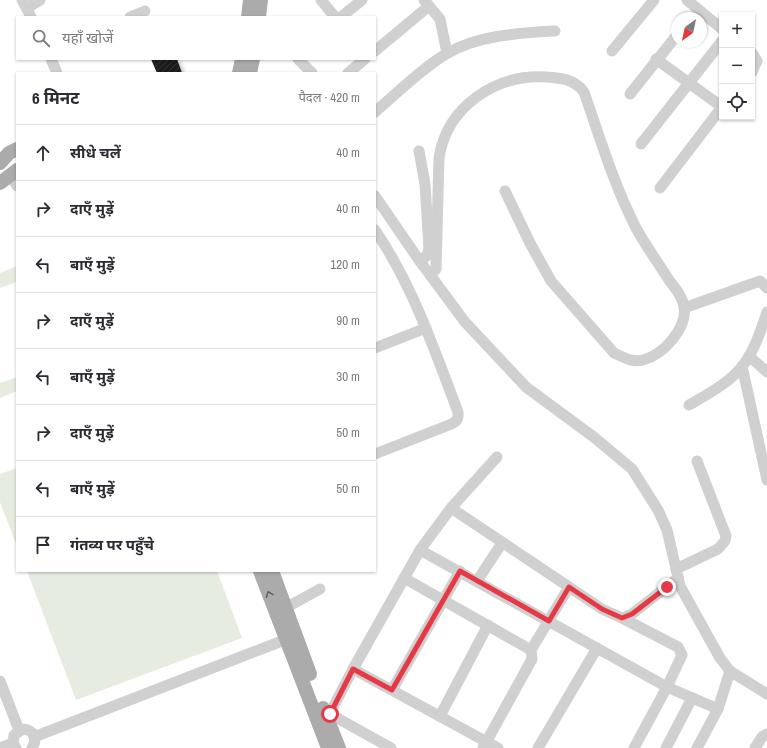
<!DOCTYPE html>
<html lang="hi">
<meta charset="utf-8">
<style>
body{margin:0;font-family:"Archivo Narrow","Noto Sans Devanagari",sans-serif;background:#f7f7f7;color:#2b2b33}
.controls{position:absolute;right:12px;top:12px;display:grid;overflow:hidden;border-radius:0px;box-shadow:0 1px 3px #0004}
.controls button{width:36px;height:36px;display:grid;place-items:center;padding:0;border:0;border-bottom:1px solid #e1e1e2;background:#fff;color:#2b2b33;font:20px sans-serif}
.compass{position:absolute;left:671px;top:12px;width:36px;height:36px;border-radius:50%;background:#fff;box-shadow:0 1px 3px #0004;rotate:213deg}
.stop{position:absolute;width:12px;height:12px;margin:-9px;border:3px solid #e63946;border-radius:50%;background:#fff}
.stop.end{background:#e63946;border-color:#fff;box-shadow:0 1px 4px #0008}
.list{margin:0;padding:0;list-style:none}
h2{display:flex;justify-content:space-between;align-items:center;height:52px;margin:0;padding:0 16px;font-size:17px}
h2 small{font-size:13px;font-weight:400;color:#7c7c81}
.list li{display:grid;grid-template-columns:26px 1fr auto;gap:12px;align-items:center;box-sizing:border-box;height:56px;padding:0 16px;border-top:1px solid #e1e1e2}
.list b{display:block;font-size:15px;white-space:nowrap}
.list em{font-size:13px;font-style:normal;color:#7c7c81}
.icon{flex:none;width:22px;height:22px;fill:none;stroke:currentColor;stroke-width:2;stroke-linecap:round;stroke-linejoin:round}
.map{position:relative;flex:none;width:767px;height:748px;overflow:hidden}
.search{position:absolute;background:#fff;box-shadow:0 1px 3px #0004;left:16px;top:16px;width:360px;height:44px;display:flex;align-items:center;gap:10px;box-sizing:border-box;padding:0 14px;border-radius:0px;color:#7c7c81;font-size:15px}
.panel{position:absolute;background:#fff;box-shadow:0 1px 3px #0004;left:16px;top:72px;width:360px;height:500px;border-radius:0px}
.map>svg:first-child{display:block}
</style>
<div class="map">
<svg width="767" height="748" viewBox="0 0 767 748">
<defs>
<pattern id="building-hatch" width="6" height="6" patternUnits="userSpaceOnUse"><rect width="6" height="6" fill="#1a1a1a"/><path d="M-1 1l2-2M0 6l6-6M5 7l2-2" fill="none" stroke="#333"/></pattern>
<filter id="shadow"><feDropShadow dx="3" dy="3" stdDeviation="2" flood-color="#0004"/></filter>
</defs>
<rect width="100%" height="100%" fill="#fff"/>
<g fill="#e6ecdf">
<path d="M17,266V282L0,288V273Z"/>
<path d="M17,377V391L0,398V383Z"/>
<path d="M17,468V546L0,502V474Z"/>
<path d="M27,571H217L242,638L76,700Z"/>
</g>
<path fill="url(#building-hatch)" filter="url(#shadow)" d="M151,59H177L182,73H157Z"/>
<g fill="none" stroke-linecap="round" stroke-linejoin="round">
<g stroke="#d0d0d0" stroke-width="11">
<path d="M22,0L31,17"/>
<path d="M321,0L335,17"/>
<path d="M424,0L440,19L447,53"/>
<path d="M687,0L722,29"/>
<path d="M27,8L40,0"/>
<path d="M130,17L145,11"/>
<path d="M341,17L362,0"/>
<path d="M375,51L429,6"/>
<path d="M612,51L654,0"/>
<path d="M752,53L757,61L752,72"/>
<path d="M51,59L57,73"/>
<path d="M298,59L312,73"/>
<path d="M656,59L722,107"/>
<path d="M348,73L365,59"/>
<path d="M630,94L677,35"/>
<path d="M375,112C398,92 420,70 446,54C478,35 519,33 555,31"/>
<path d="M641,144L722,41"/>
<path d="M11,176L17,186"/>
<path d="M660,188L722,107"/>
<path d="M375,196L419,260L465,322L526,387L595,438L632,469L658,510L667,530L680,586L720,658L730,671L767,694"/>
<path d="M375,230C413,286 434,349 458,412C459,420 456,422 449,425L375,454"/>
<path d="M419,260L427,256L429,248L425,184L419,151"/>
<path d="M430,275L436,269L439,158C447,106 496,74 546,77C562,78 574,79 584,92C600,138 614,185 636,228C646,246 658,263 669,280C675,288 682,296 684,306C688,328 663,355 643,360C632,363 623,357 614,353L551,281L530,243L505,191"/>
<path d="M684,308L760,281L767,288"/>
<path d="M375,348L426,328"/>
<path d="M749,356L767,372"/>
<path d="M742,366L767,480"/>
<path d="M689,405C708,394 731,382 744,364C755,349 761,330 767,312"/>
<path d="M451,508L602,609L622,618L632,614L678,578"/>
<path d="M420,550L451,508L497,457"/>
<path d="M676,569L718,549L725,541L726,536L697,461"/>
<path d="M404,578L531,650L532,659L483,748"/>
<path d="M477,581L502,543"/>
<path d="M280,611L320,589"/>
<path d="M622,618L678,647L682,655L667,687L634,748"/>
<path d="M531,650L569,587"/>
<path d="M353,669L498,748"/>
<path d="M0,681L19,730"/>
<path d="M392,690L460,571"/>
<path d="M330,714L391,748"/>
<path d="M440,716L488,625"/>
<path d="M327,719L353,669L420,550L667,687L718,709"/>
<path d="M34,737L287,639"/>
<path d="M0,748L13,743"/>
<path d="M16,748L13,743L14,735L23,729C34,730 38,739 32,748"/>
<path d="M538,748L597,648"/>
<path d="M666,748L692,698"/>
<path d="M697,748L718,709L730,671"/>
<path d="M755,748L762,737L767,734"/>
</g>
<g stroke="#ababab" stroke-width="14">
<path d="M248,17L250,0"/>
<path d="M259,17L261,0"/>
<path d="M239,73L242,59"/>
<path d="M250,73L253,59"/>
<path d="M0,163L9,153L17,149"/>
<path d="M0,183L17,170"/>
<path d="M260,571L328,748"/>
<path d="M272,571L310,674"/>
<path d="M323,708L339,748"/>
</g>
</g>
<defs><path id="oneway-chevron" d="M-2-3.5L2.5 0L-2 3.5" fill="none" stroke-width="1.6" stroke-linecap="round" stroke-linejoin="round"/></defs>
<use stroke="#636363" href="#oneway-chevron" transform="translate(269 594) rotate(-111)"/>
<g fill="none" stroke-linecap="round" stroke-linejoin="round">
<path stroke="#e63946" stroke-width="5" d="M330,714L353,669L392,690L460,571L549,621L569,587L602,609L622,618L632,614L667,587"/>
</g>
</svg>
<div class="controls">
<button>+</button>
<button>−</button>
<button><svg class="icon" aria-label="locate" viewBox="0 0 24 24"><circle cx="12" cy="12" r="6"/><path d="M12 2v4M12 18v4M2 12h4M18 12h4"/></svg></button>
</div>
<svg class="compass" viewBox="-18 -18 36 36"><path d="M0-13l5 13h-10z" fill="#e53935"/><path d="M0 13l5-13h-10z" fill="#7c7c81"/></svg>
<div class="stop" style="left:330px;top:714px"></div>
<div class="stop end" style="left:667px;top:587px"></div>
<div class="search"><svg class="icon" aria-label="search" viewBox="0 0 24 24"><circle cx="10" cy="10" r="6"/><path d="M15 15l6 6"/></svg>यहाँ खोजें</div>
<section class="panel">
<h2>6 मिनट<small>पैदल · 420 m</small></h2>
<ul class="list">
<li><svg class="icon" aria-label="ahead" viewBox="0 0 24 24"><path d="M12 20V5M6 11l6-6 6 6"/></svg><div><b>सीधे चलें</b></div><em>40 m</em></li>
<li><svg class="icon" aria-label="right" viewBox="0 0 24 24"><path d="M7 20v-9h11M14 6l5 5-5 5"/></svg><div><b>दाएँ मुड़ें</b></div><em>40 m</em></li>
<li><svg class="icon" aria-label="left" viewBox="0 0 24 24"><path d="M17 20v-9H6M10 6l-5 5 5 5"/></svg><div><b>बाएँ मुड़ें</b></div><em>120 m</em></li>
<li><svg class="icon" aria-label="right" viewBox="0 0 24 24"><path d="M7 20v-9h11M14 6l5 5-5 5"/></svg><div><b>दाएँ मुड़ें</b></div><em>90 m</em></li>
<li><svg class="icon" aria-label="left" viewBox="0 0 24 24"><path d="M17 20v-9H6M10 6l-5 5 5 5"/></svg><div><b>बाएँ मुड़ें</b></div><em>30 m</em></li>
<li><svg class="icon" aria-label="right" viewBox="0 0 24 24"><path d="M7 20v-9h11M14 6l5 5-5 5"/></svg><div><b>दाएँ मुड़ें</b></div><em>50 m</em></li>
<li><svg class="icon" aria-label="left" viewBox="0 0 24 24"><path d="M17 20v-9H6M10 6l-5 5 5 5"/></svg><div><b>बाएँ मुड़ें</b></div><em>50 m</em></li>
<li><svg class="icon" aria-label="arrive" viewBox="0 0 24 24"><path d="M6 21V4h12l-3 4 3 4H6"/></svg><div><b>गंतव्य पर पहुँचे</b></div></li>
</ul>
</section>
</div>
